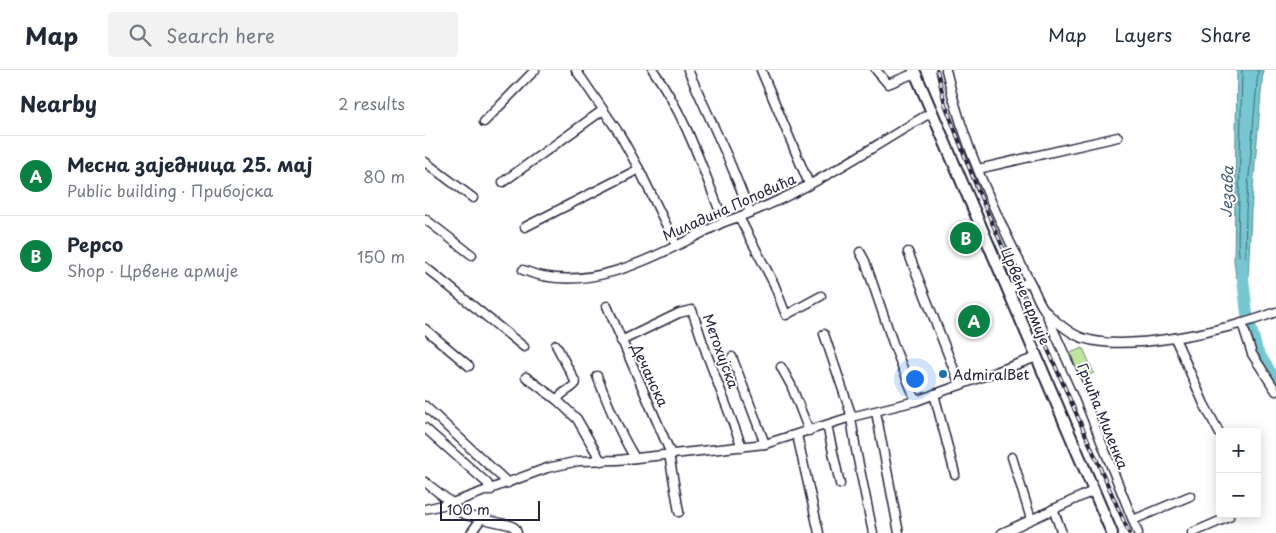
<!DOCTYPE html>
<meta charset="utf-8">
<style>
body{margin:0;font-family:"Playpen Sans",sans-serif;background:#f2f2f3;color:#1f2937}
.controls{position:absolute;right:15px;bottom:15px;display:grid;overflow:hidden;border-radius:5px;box-shadow:0 2px 12px #0003}
.controls button{width:45px;height:45px;display:grid;place-items:center;padding:0;border:0;border-bottom:1px solid #e0e1e3;background:#fff;color:#1f2937;font:25px sans-serif}
.scale{position:absolute;left:15px;bottom:12px;width:100px;box-sizing:border-box;padding-left:5px;border:2px solid #22223b;border-top:0;font-size:14px;line-height:18px;white-space:nowrap;color:#22223b;-webkit-text-stroke:4px #fff;paint-order:stroke}
.you{position:absolute;left:489px;top:308px;width:18px;height:18px;margin:-12px;border:4px solid #fff;border-radius:50%;background:#1a73e8;box-shadow:0 0 0 8px #1a73e833}
.badge{display:grid;place-items:center;width:32px;height:32px;border-radius:50%;background:#0b8043;color:#fff;font-size:16px;font-weight:700}
.pin{position:absolute;translate:-50% -50%;border:2px solid #fff;box-shadow:0 1px 5px #0006}
.list{margin:0;padding:0;list-style:none}
h2{display:flex;justify-content:space-between;align-items:center;height:65px;margin:0;padding:0 20px;font-size:21px}
h2 small{font-size:16px;font-weight:400;color:#747a83}
.list li{display:grid;grid-template-columns:32px 1fr auto;gap:15px;align-items:center;box-sizing:border-box;height:80px;padding:0 20px;border-top:1px solid #e0e1e3}
.list b{display:block;font-size:19px;white-space:nowrap}
.list p{margin:0;font-size:16px;white-space:nowrap;color:#747a83}
.list em{font-size:16px;font-style:normal;color:#747a83}
.icon{flex:none;width:28px;height:28px;fill:none;stroke:currentColor;stroke-width:2;stroke-linecap:round;stroke-linejoin:round}
.map{position:relative;flex:none;width:851px;height:463px;overflow:hidden}
header{display:flex;align-items:center;gap:30px;box-sizing:border-box;height:70px;padding:0 25px;background:#fff;border-bottom:1px solid #e0e1e3}
header strong{font-size:24px}
nav{display:flex;gap:28px;margin-inline-start:auto;font-size:18px}
.search{width:350px;height:45px;background:#f2f2f3;display:flex;align-items:center;gap:12px;box-sizing:border-box;padding:0 18px;border-radius:5px;color:#747a83;font-size:19px}
main{display:flex}
aside{flex:1;background:#fff}
.map>svg:first-child{display:block}
</style>
<header>
<strong>Map</strong>
<div class="search"><svg class="icon" aria-label="search" viewBox="0 0 24 24"><circle cx="10" cy="10" r="6"/><path d="M15 15l6 6"/></svg>Search here</div>
<nav><a>Map</a><a>Layers</a><a>Share</a></nav>
</header>
<main>
<aside>
<h2>Nearby<small>2 results</small></h2>
<ul class="list">
<li><span class="badge">A</span><div><b>Месна заједница 25. мај</b><p>Public building · Прибојска</p></div><em>80 m</em></li>
<li><span class="badge">B</span><div><b>Pepco</b><p>Shop · Црвене армије</p></div><em>150 m</em></li>
</ul>
</aside>
<div class="map">
<svg width="851" height="463" viewBox="0 0 851 463">
<rect width="100%" height="100%" fill="#fff"/>
<filter id="ink" filterUnits="userSpaceOnUse"><feTurbulence type="fractalNoise" baseFrequency=".02" numOctaves="2"/><feDisplacementMap in="SourceGraphic" scale="10" xChannelSelector="R" yChannelSelector="G"/><feConvolveMatrix kernelMatrix="1 2 1 2 8 2 1 2 1" color-interpolation-filters="sRGB"/></filter>
<g filter="url(#ink)">
<path fill="#bfe6a1" stroke="#70846e" d="M658,278L669,303L656,308L645,283Z"/>
<path fill="#76c7d1" stroke="#548595" d="M812,0H838L826,141L823,209L811,207L809,190Z"/>
<g fill="none" stroke-linecap="round" stroke-linejoin="round">
<path stroke="#446477" stroke-width="1" d="M817,0L813,171L815,196L817,197L820,195L821,141L833,0"/>
<g stroke="#76c7d1" stroke-width="12">
<path d="M816,192L822,244"/>
<path d="M825,255L832,281L851,311"/>
</g>
<defs>
<g id="minor">
<path d="M151,0L194,63L214,99L251,175"/>
<path d="M228,0C261,46 278,100 299,152"/>
<path d="M263,0L303,88L325,142"/>
<path d="M336,0L384,114"/>
<path d="M451,0L463,14L490,3"/>
<path d="M521,0C538,74 570,144 605,212"/>
<path d="M59,52L110,0"/>
<path d="M0,92L48,128"/>
<path d="M553,99L693,67"/>
<path d="M78,112L178,40"/>
<path d="M314,147L349,214L361,245L396,226"/>
<path d="M0,149L47,185"/>
<path d="M100,157L214,99"/>
<path d="M435,182L440,191L469,276L491,331"/>
<path d="M483,182L535,315"/>
<path d="M0,197L99,277"/>
<path d="M98,200C166,228 239,181 299,152C374,128 440,81 507,42"/>
<path d="M583,219L605,212C610,220 613,232 619,239C625,247 640,259 649,264C688,287 809,259 851,242"/>
<path d="M182,236L246,384"/>
<path d="M620,241L655,319L713,463"/>
<path d="M817,253L827,284L851,321"/>
<path d="M0,259L44,296"/>
<path d="M399,264L425,341L431,380L448,463"/>
<path d="M750,268L779,334L795,364"/>
<path d="M196,271L254,243L267,240L281,282L317,377"/>
<path d="M131,275L151,313C146,320 136,322 132,330"/>
<path d="M307,287L340,374"/>
<path d="M356,297L366,315L384,361"/>
<path d="M172,306C183,334 194,362 210,388"/>
<path d="M101,307L132,330L152,349L176,391"/>
<path d="M509,324L530,404"/>
<path d="M0,336L83,413"/>
<path d="M451,342L474,463"/>
<path d="M402,355L415,414"/>
<path d="M0,358L62,413L66,420"/>
<path d="M372,365L394,463"/>
<path d="M244,384L254,442"/>
<path d="M587,387L606,449"/>
<path d="M0,412L27,433L34,442L44,446L85,455L90,458L92,463"/>
<path d="M0,439L27,433L122,398L154,391L193,390L340,374L426,347L491,331L612,287"/>
<path d="M628,439L637,463"/>
<path d="M708,450L765,426"/>
<path d="M46,463L56,449"/>
<path d="M577,463L668,421"/>
<path d="M767,463L804,447"/>
</g>
<path id="secondary" d="M489,0L687,463"/>
</defs>
<use href="#minor" stroke="#22223b" stroke-width="11"/>
<use href="#secondary" stroke="#22223b" stroke-width="14"/>
<use href="#minor" stroke="#fff" stroke-width="8"/>
<use href="#secondary" stroke="#fff" stroke-width="10"/>
<defs>
<path id="rail" d="M512,0L520,34L553,121L704,463"/>
</defs>
<use href="#rail" stroke="#22223b" stroke-width="4"/>
<use href="#rail" stroke="#fff" stroke-width="2" stroke-dasharray="5.5" stroke-linecap="butt"/>
</g>
</g>
<circle fill="#1f6fb2" stroke="#fff" stroke-width="2" cx="518" cy="304" r="5"/>
<g text-anchor="middle" dominant-baseline="central" stroke-width="4" stroke-linejoin="round" paint-order="stroke">
<g font-size="14" fill="#22223b" stroke="#fff">
<text transform="translate(304 137) rotate(-24)">Миладина Поповића</text>
<text transform="translate(601 226) rotate(67)">Црвене армије</text>
<text transform="translate(296 281) rotate(70)">Метохијска</text>
<text transform="translate(225 305) rotate(65)">Дечанска</text>
<text transform="translate(678 346) rotate(68)">Грчића Миленка</text>
</g>
<g font-size="14" fill="#22223b" stroke="#fff" text-anchor="start">
<text x="528" y="304">AdmiralBet</text>
</g>
<g font-size="15" font-style="italic" fill="#3f5c70" stroke="#fff">
<text transform="translate(801 122) rotate(-88)">Језава</text>
</g>
</g>
</svg>
<div class="controls">
<button>+</button>
<button>−</button>
</div>
<div class="scale">100 m</div>
<div class="you"></div>
<div class="pin badge" style="left:549px;top:251px">A</div>
<div class="pin badge" style="left:541px;top:168px">B</div>
</div>
</main>
